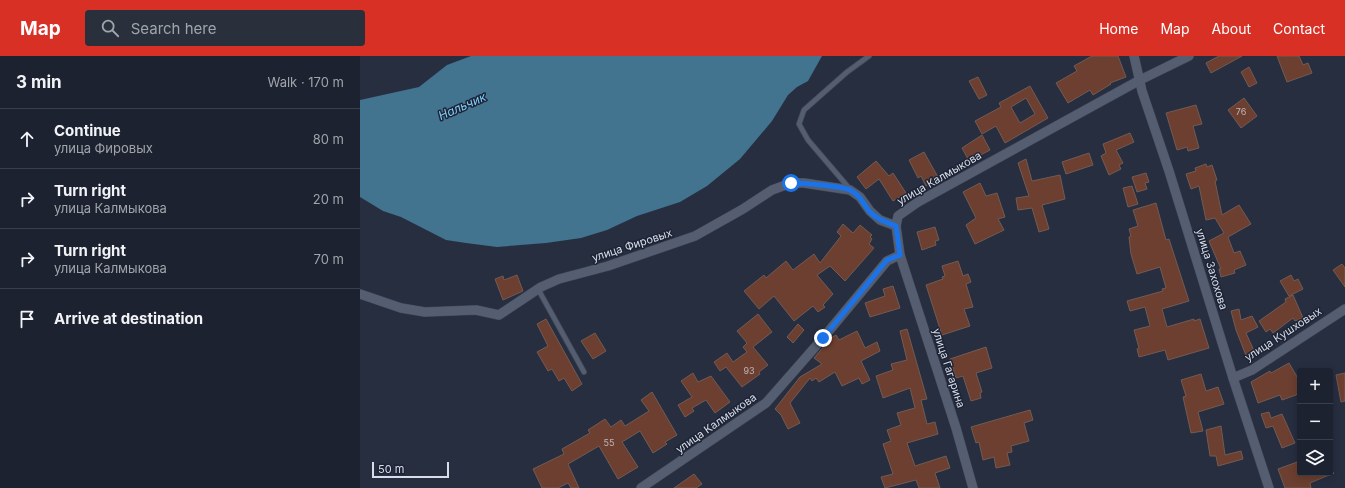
<!DOCTYPE html>
<meta charset="utf-8">
<style>
body{margin:0;font-family:Inter,sans-serif;background:#2a2f3c;color:#f1f3f6}
.controls{position:absolute;right:12px;bottom:12px;display:grid;overflow:hidden;border-radius:4px;box-shadow:0 2px 10px #0003}
.controls button{width:36px;height:36px;display:grid;place-items:center;padding:0;border:0;border-bottom:1px solid #3b3f4c;background:#1d2230;color:#f1f3f6;font:20px sans-serif}
.scale{position:absolute;left:12px;bottom:10px;width:77px;box-sizing:border-box;padding-left:4px;border:2px solid #d8dde9;border-top:0;font-size:11px;line-height:14px;white-space:nowrap;color:#d8dde9;-webkit-text-stroke:3px #1d2435;paint-order:stroke}
.stop{position:absolute;width:12px;height:12px;margin:-9px;border:3px solid #1a73e8;border-radius:50%;background:#fff}
.stop.end{background:#1a73e8;border-color:#fff;box-shadow:0 1px 4px #0008}
.list{margin:0;padding:0;list-style:none}
h2{display:flex;justify-content:space-between;align-items:center;height:52px;margin:0;padding:0 16px;font-size:17px}
h2 small{font-size:13px;font-weight:400;color:#a0a4ab}
.list li{display:grid;grid-template-columns:26px 1fr auto;gap:12px;align-items:center;box-sizing:border-box;height:60px;padding:0 16px;border-top:1px solid #3b3f4c}
.list b{display:block;font-size:15px;white-space:nowrap}
.list p{margin:0;font-size:13px;white-space:nowrap;color:#a0a4ab}
.list em{font-size:13px;font-style:normal;color:#a0a4ab}
.icon{flex:none;width:22px;height:22px;fill:none;stroke:currentColor;stroke-width:2;stroke-linecap:round;stroke-linejoin:round}
.map{position:relative;flex:none;width:985px;height:432px;overflow:hidden}
header{display:flex;align-items:center;gap:24px;box-sizing:border-box;height:56px;padding:0 20px;background:#d93025;color:#fff}
header strong{font-size:19px}
nav{display:flex;gap:22px;margin-inline-start:auto;font-size:14px}
.search{width:280px;height:36px;background:#2a2f3c;display:flex;align-items:center;gap:10px;box-sizing:border-box;padding:0 14px;border-radius:4px;color:#a0a4ab;font-size:15px}
main{display:flex}
aside{flex:1;background:#1d2230}
.map>svg:first-child{display:block}
</style>
<header>
<strong>Map</strong>
<div class="search"><svg class="icon" aria-label="search" viewBox="0 0 24 24"><circle cx="10" cy="10" r="6"/><path d="M15 15l6 6"/></svg>Search here</div>
<nav><a>Home</a><a>Map</a><a>About</a><a>Contact</a></nav>
</header>
<main>
<aside>
<h2>3 min<small>Walk · 170 m</small></h2>
<ul class="list">
<li><svg class="icon" aria-label="ahead" viewBox="0 0 24 24"><path d="M12 20V5M6 11l6-6 6 6"/></svg><div><b>Continue</b><p>улица Фировых</p></div><em>80 m</em></li>
<li><svg class="icon" aria-label="right" viewBox="0 0 24 24"><path d="M7 20v-9h11M14 6l5 5-5 5"/></svg><div><b>Turn right</b><p>улица Калмыкова</p></div><em>20 m</em></li>
<li><svg class="icon" aria-label="right" viewBox="0 0 24 24"><path d="M7 20v-9h11M14 6l5 5-5 5"/></svg><div><b>Turn right</b><p>улица Калмыкова</p></div><em>70 m</em></li>
<li><svg class="icon" aria-label="arrive" viewBox="0 0 24 24"><path d="M6 21V4h12l-3 4 3 4H6"/></svg><div><b>Arrive at destination</b></div></li>
</ul>
</aside>
<div class="map">
<svg width="985" height="432" viewBox="0 0 985 432">
<rect width="100%" height="100%" fill="#272e40"/>
<path fill="#42738f" d="M111,0H462L448,25L437,31L428,39L412,65L380,103L347,130L320,146L277,160L247,174L221,182L186,187L137,191L106,187L86,184L41,161L23,155L0,141V44L59,31L87,9Z"/>
<g fill="#6c3f30" stroke="#725b53" fill-rule="evenodd">
<path d="M732,0H758L766,21L750,27L751,28L733,39L730,34L708,47L696,27L717,15L714,10Z"/>
<path d="M859,0H882L851,17L846,7Z"/>
<path d="M917,0H939L943,9L948,7L952,17L927,26Z"/>
<path d="M889,11L897,27L889,31L881,16Z"/>
<path d="M618,21L627,39L619,43L609,25Z"/>
<path d="M670,30L688,62L645,87L636,70L622,78L615,65L641,51L639,47ZM666,42L675,58L660,67L651,51Z"/>
<path d="M884,42L897,60L881,72L868,54Z"/>
<path d="M836,49L842,68L833,70L839,92L828,95L827,91L817,94L806,57Z"/>
<path d="M770,77L774,86L756,94L763,107L759,109L761,113L749,119L741,100L746,97L743,88Z"/>
<path d="M622,79L630,94L609,105L602,92Z"/>
<path d="M564,96L579,123L566,130L561,120L558,122L549,104Z"/>
<path d="M729,97L733,109L706,118L702,106Z"/>
<path d="M666,103L672,125L700,119L705,143L682,149L689,173L679,176L672,152L658,154L656,142L669,140L658,107Z"/>
<path d="M516,105L529,120L533,117L546,137L533,145L519,123L506,133L497,121Z"/>
<path d="M846,108L847,111L852,109L857,124L855,125L862,159L879,149L891,168L868,181L874,197L880,195L886,209L874,214L875,217L861,221L859,213H861L849,185L864,177L855,162L846,164L839,130L831,133L826,118L836,115L835,112Z"/>
<path d="M786,117L789,126L785,127L787,133L777,136L772,121Z"/>
<path d="M620,127L626,140L637,137L645,161L638,163L644,174L615,188L606,169L616,162L603,136Z"/>
<path d="M772,130L778,148L768,151L763,132Z"/>
<path d="M796,147L806,184L809,183L829,245L802,253L807,271L834,263V265L840,263L849,292L808,304L805,294L779,301L777,293L779,292L774,274L790,270L785,251L770,255L767,245L803,235L802,233L806,232L800,211L777,218L771,198L769,181L771,180L769,173L778,170L773,154Z"/>
<path d="M483,168L493,177L500,169L512,179L510,181L512,183L509,188L514,192L485,225L470,210L457,219L473,238L463,249L465,251L458,256L453,250L434,265L414,240L399,253L384,235L404,219L406,222L426,205L433,214L454,198L460,207L481,180L477,176Z"/>
<path d="M575,171L579,184L575,185L576,189L562,194L557,176Z"/>
<path d="M598,205L603,220L608,218L611,226L606,228L613,251L604,253L610,270L582,279L566,229L583,223L582,221L585,220L582,210Z"/>
<path d="M982,208L985,212V231L973,214Z"/>
<path d="M157,219L163,235L143,244L135,223L143,220L144,224Z"/>
<path d="M931,219L934,225L938,223L943,233L929,240L920,225Z"/>
<path d="M533,230L540,252L510,261L505,247L525,240L523,233Z"/>
<path d="M933,239L943,262L935,265L933,262L913,277L910,273L906,276L899,265L926,246L925,243Z"/>
<path d="M879,253L881,264L892,260L898,271L886,277L895,297L887,302L876,274L871,255Z"/>
<path d="M398,258L412,276L393,291L408,309L399,316L400,318L382,331L366,311L360,315L354,306L367,297L373,306L387,296L383,291L387,287L377,275Z"/>
<path d="M186,263L222,328L212,335L204,322L199,325L192,313L188,315L177,296L188,290L177,268Z"/>
<path d="M438,268L444,274L433,287L427,281Z"/>
<path d="M547,273L567,343L561,344L567,368L575,366L578,378L547,387L555,410L586,400L590,412L575,417L580,432H559L556,424L525,432L521,421L533,418L523,388L531,385L527,374L541,369L537,357L555,352L550,332L523,342L516,320L533,314L531,308L547,304L540,275Z"/>
<path d="M497,275L505,292L517,286L520,295L501,305L510,324L502,328L499,322L482,330L475,316L459,326L456,322L452,325L450,322L430,347L440,367L428,373L421,359L415,353L440,321L462,308L454,302L471,282L476,279L479,284Z"/>
<path d="M235,277L246,295L233,303L221,285Z"/>
<path d="M626,291L632,312L616,317L622,336L620,337L621,342L611,345L603,320L596,322L590,303Z"/>
<path d="M929,307L940,326V335L936,339L922,344L920,339L898,347L891,326L910,315L911,317Z"/>
<path d="M333,317L338,326L351,320L370,346L355,357L346,344L332,352L334,355L325,361L318,349L332,341L321,325Z"/>
<path d="M985,317V345L981,346L976,319Z"/>
<path d="M841,318L846,335L858,331L864,348L838,356L843,375L831,377L823,341L826,340L821,324Z"/>
<path d="M292,336L317,379L305,386L307,388L293,397L280,375L262,386L278,411L258,423L239,390L208,408L219,432H211L208,427L198,432H182L173,413L204,398L202,393L230,377L228,374L245,363L251,371L261,364L265,370L289,355L281,344Z"/>
<path d="M670,354L673,364L664,367L669,385L651,390L652,396L647,397L650,409L636,412L634,401L623,404L619,386L616,387L611,371Z"/>
<path d="M909,356L911,362L922,358L935,387L922,392L913,370L906,372L901,358Z"/>
<path d="M861,370L865,399L881,395L883,403L858,410L856,400H850L846,374Z"/>
<path d="M940,405V417H974L950,427L951,432H925L918,413Z"/>
<path d="M334,418L342,428L336,432H314Z"/>
</g>
<g fill="none" stroke-linecap="round" stroke-linejoin="round">
<defs>
<g id="lane">
<path d="M489,132L448,84L439,68L444,54L487,16L509,0"/>
<path d="M178,233L224,316"/>
</g>
<g id="street">
<path d="M774,0L782,35L809,115L873,322L909,432"/>
<path d="M0,238L41,252L65,256L116,254L139,259L181,231L199,223L248,210L335,180L383,153L412,134L431,127H444L490,134L500,141L510,155L520,164L536,170"/>
<path d="M873,322L892,314L985,253"/>
<path d="M281,432L406,347L463,282L527,205L540,199"/>
<path d="M613,432L596,372L540,199L536,170L538,160L558,146L780,24L829,0"/>
</g>
</defs>
<use href="#lane" stroke="#434a59" stroke-width="6"/>
<use href="#street" stroke="#434a59" stroke-width="10"/>
<use href="#lane" stroke="#555e71" stroke-width="4.5"/>
<use href="#street" stroke="#555e71" stroke-width="9"/>
</g>
<g fill="none" stroke-linecap="round" stroke-linejoin="round">
<path stroke="#1a73e8" stroke-width="5" d="M431,127C442,127 481,130 490,134C500,139 503,147 509,155C516,163 526,166 536,170L540,199L527,204L463,282"/>
</g>
<g text-anchor="middle" dominant-baseline="central" stroke-width="3" stroke-linejoin="round" paint-order="stroke">
<g font-size="9" fill="#bdb6bb">
<text x="881" y="55">76</text>
<text x="389" y="314">93</text>
<text x="249" y="386">55</text>
</g>
<g font-size="11" fill="#d8dde9" stroke="#1d2435">
<text transform="translate(579 122) rotate(-30)">улица Калмыкова</text>
<text transform="translate(272 189) rotate(-18)">улица Фировых</text>
<text transform="translate(852 213) rotate(73)">улица Захохова</text>
<text transform="translate(923 278) rotate(-33)">улица Кушховых</text>
<text transform="translate(589 312) rotate(72)">улица Гагарина</text>
<text transform="translate(356 367) rotate(-35)">улица Калмыкова</text>
</g>
<g font-size="12" font-style="italic" fill="#81cdfa" stroke="#1d2435">
<text transform="translate(102 50) rotate(-24)">Нальчик</text>
</g>
</g>
</svg>
<div class="controls">
<button>+</button>
<button>−</button>
<button><svg class="icon" aria-label="layers" viewBox="0 0 24 24"><path d="M12 4l9 5-9 5-9-5zM3 14l9 5 9-5"/></svg></button>
</div>
<div class="scale">50 m</div>
<div class="stop" style="left:431px;top:127px"></div>
<div class="stop end" style="left:463px;top:282px"></div>
</div>
</main>
